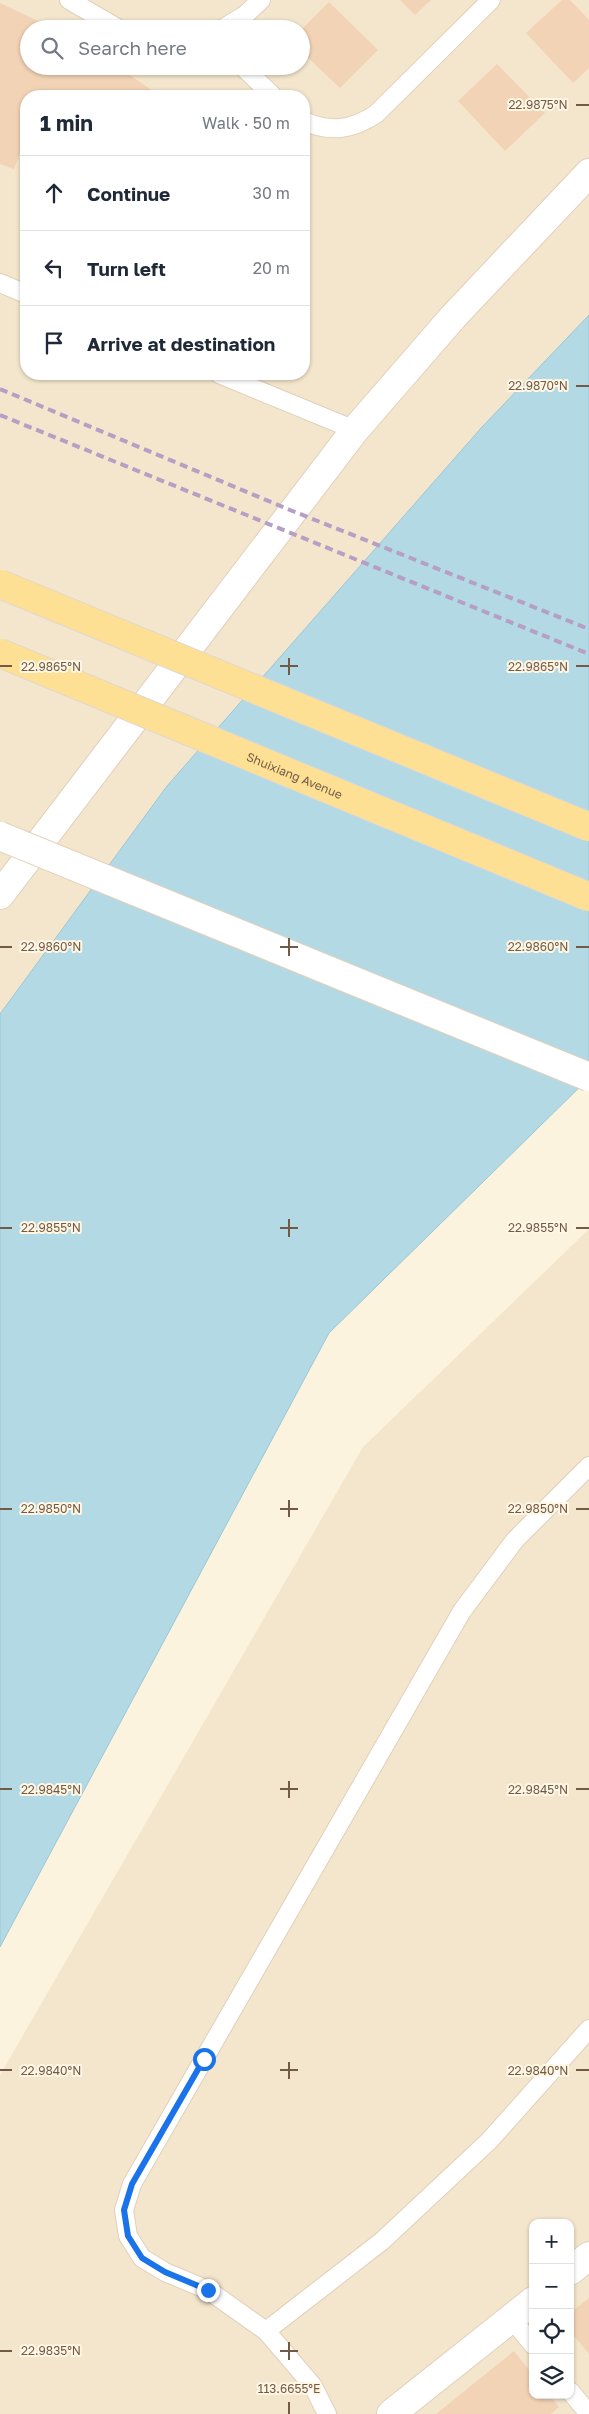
<!DOCTYPE html>
<meta charset="utf-8">
<style>
body{margin:0;font-family:"Golos Text",sans-serif;background:#f6f6f7;color:#1f2937}
.controls{position:absolute;right:15px;bottom:15px;display:grid;overflow:hidden;border-radius:10px;box-shadow:0 1px 4px #0004}
.controls button{width:45px;height:45px;display:grid;place-items:center;padding:0;border:0;border-bottom:1px solid #e0e1e3;background:#fff;color:#1f2937;font:25px sans-serif}
.stop{position:absolute;width:15px;height:15px;margin:-11px;border:4px solid #1a73e8;border-radius:50%;background:#fff}
.stop.end{background:#1a73e8;border-color:#fff;box-shadow:0 1px 5px #0008}
.list{margin:0;padding:0;list-style:none}
h2{display:flex;justify-content:space-between;align-items:center;height:65px;margin:0;padding:0 20px;font-size:21px}
h2 small{font-size:16px;font-weight:400;color:#747a83}
.list li{display:grid;grid-template-columns:32px 1fr auto;gap:15px;align-items:center;box-sizing:border-box;height:75px;padding:0 20px;border-top:1px solid #e0e1e3}
.list b{display:block;font-size:19px;white-space:nowrap}
.list em{font-size:16px;font-style:normal;color:#747a83}
.icon{flex:none;width:28px;height:28px;fill:none;stroke:currentColor;stroke-width:2;stroke-linecap:round;stroke-linejoin:round}
.map{position:relative;flex:none;width:589px;height:2414px;overflow:hidden}
.search{position:absolute;background:#fff;box-shadow:0 1px 4px #0004;left:20px;top:20px;width:290px;height:55px;display:flex;align-items:center;gap:12px;box-sizing:border-box;padding:0 18px;border-radius:28px;color:#747a83;font-size:19px}
.panel{position:absolute;background:#fff;box-shadow:0 1px 4px #0004;left:20px;top:90px;width:290px;height:290px;border-radius:20px}
.map>svg:first-child{display:block}
</style>
<div class="map">
<svg width="589" height="2414" viewBox="0 0 589 2414">
<rect width="100%" height="100%" fill="#fcf3de"/>
<g fill="#f4e6cc" fill-rule="evenodd">
<path d="M0,0H589V315L482,427L167,786L0,1014ZM29,29H301V66H29ZM26,96H304V374H26Z"/>
<path d="M589,1229V2414H0V2075L363,1447ZM533,2223H570V2395H533Z"/>
</g>
<path fill="#b3d9e5" stroke="#99c7d7" d="M589,315V1078L329,1333L0,1947V1014L167,786L482,427Z"/>
<g fill="#f2d3b5">
<path d="M400,0H431L415,15Z"/>
<path d="M562,0H570L589,20V68L573,83L526,33Z"/>
<path d="M329,2L378,50L340,88L301,51V30Z"/>
<path d="M0,3L55,29H29V66H117L160,96H26V138L14,169L0,164Z"/>
<path d="M497,64L545,113L505,151L458,101Z"/>
<path d="M589,2298V2354L570,2331V2313Z"/>
<path d="M514,2351L533,2375V2395H549L559,2407L551,2414H436Z"/>
</g>
<g fill="none" stroke-linecap="round" stroke-linejoin="round">
<defs>
<g id="lane">
<path d="M69,0L119,29"/>
<path d="M222,29L245,15L261,0"/>
<path d="M242,66L273,96"/>
<path d="M304,121C330,133 352,130 376,114L491,0"/>
<path d="M0,283L26,294"/>
<path d="M219,374L355,430"/>
<path d="M511,2318L533,2345"/>
<path d="M266,2331L382,2241L489,2141L589,2029"/>
<path d="M570,2391L589,2414"/>
<path d="M327,2414L313,2386L266,2331L208,2290L165,2272L142,2258L128,2236L124,2210L132,2184L462,1611L515,1540L589,1466"/>
</g>
<g id="street">
<path d="M0,895L355,430L453,317L589,173"/>
<path d="M570,2271L589,2256"/>
<path d="M391,2414L533,2301"/>
</g>
</defs>
<use href="#lane" stroke="#e0d0ba" stroke-width="20"/>
<use href="#street" stroke="#e0d0ba" stroke-width="30"/>
<use href="#lane" stroke="#fff" stroke-width="18"/>
<use href="#street" stroke="#fff" stroke-width="28"/>
<g stroke="#b69ec4" stroke-width="4" stroke-dasharray="8 5" stroke-linecap="butt">
<path d="M0,389L290,510L589,629"/>
<path d="M0,415L589,654"/>
</g>
<defs>
<path id="secondary-bridge" d="M0,836L589,1077"/>
<g id="primary-bridge">
<path d="M0,584L589,827"/>
<path id="s1" d="M0,653L589,897"/>
</g>
</defs>
<use href="#secondary-bridge" stroke="#e5d1b8" stroke-width="30" stroke-linecap="butt"/>
<use href="#primary-bridge" stroke="#ddd7d3" stroke-width="30" stroke-linecap="butt"/>
<use href="#secondary-bridge" stroke="#fff" stroke-width="28"/>
<use href="#primary-bridge" stroke="#fde094" stroke-width="28"/>
</g>
<g fill="none" stroke-linecap="round" stroke-linejoin="round">
<path stroke="#1a73e8" stroke-width="6" d="M204,2059L132,2184L124,2210L128,2236L142,2258L165,2272L208,2290"/>
</g>
<path fill="none" stroke="#725a46" stroke-width="2" d="M576,105H589M576,386H589M289,658V675M0,666H12M280,666H298M576,666H589M289,938V956M0,947H12M280,947H298M576,947H589M289,1219V1237M0,1228H12M280,1228H298M576,1228H589M289,1500V1517M0,1509H12M280,1509H298M576,1509H589M289,1781V1798M0,1789H12M280,1789H298M576,1789H589M289,2062V2079M0,2070H12M280,2070H298M576,2070H589M289,2342V2360M0,2351H12M280,2351H298M289,2402V2414"/>
<g text-anchor="middle" dominant-baseline="central" stroke-width="4" stroke-linejoin="round" paint-order="stroke">
<g font-size="12" fill="#725a46" stroke="#fff7e4">
<text stroke="none"><textPath href="#s1" startOffset="319">Shuixiang Avenue</textPath></text>
</g>
</g>
<g font-size="12" text-anchor="middle" fill="#725a46" stroke="#fff7e4" stroke-width="4" stroke-linejoin="round" paint-order="stroke">
<text x="538" y="109">22.9875°N</text>
<text x="538" y="390">22.9870°N</text>
<text x="51" y="671">22.9865°N</text>
<text x="538" y="671">22.9865°N</text>
<text x="51" y="951">22.9860°N</text>
<text x="538" y="951">22.9860°N</text>
<text x="51" y="1232">22.9855°N</text>
<text x="538" y="1232">22.9855°N</text>
<text x="51" y="1513">22.9850°N</text>
<text x="538" y="1513">22.9850°N</text>
<text x="51" y="1794">22.9845°N</text>
<text x="538" y="1794">22.9845°N</text>
<text x="51" y="2075">22.9840°N</text>
<text x="538" y="2075">22.9840°N</text>
<text x="51" y="2355">22.9835°N</text>
<text x="289" y="2393">113.6655°E</text>
</g>
</svg>
<div class="controls">
<button>+</button>
<button>−</button>
<button><svg class="icon" aria-label="locate" viewBox="0 0 24 24"><circle cx="12" cy="12" r="6"/><path d="M12 2v4M12 18v4M2 12h4M18 12h4"/></svg></button>
<button><svg class="icon" aria-label="layers" viewBox="0 0 24 24"><path d="M12 4l9 5-9 5-9-5zM3 14l9 5 9-5"/></svg></button>
</div>
<div class="stop" style="left:204px;top:2059px"></div>
<div class="stop end" style="left:208px;top:2290px"></div>
<div class="search"><svg class="icon" aria-label="search" viewBox="0 0 24 24"><circle cx="10" cy="10" r="6"/><path d="M15 15l6 6"/></svg>Search here</div>
<section class="panel">
<h2>1 min<small>Walk · 50 m</small></h2>
<ul class="list">
<li><svg class="icon" aria-label="ahead" viewBox="0 0 24 24"><path d="M12 20V5M6 11l6-6 6 6"/></svg><div><b>Continue</b></div><em>30 m</em></li>
<li><svg class="icon" aria-label="left" viewBox="0 0 24 24"><path d="M17 20v-9H6M10 6l-5 5 5 5"/></svg><div><b>Turn left</b></div><em>20 m</em></li>
<li><svg class="icon" aria-label="arrive" viewBox="0 0 24 24"><path d="M6 21V4h12l-3 4 3 4H6"/></svg><div><b>Arrive at destination</b></div></li>
</ul>
</section>
</div>
